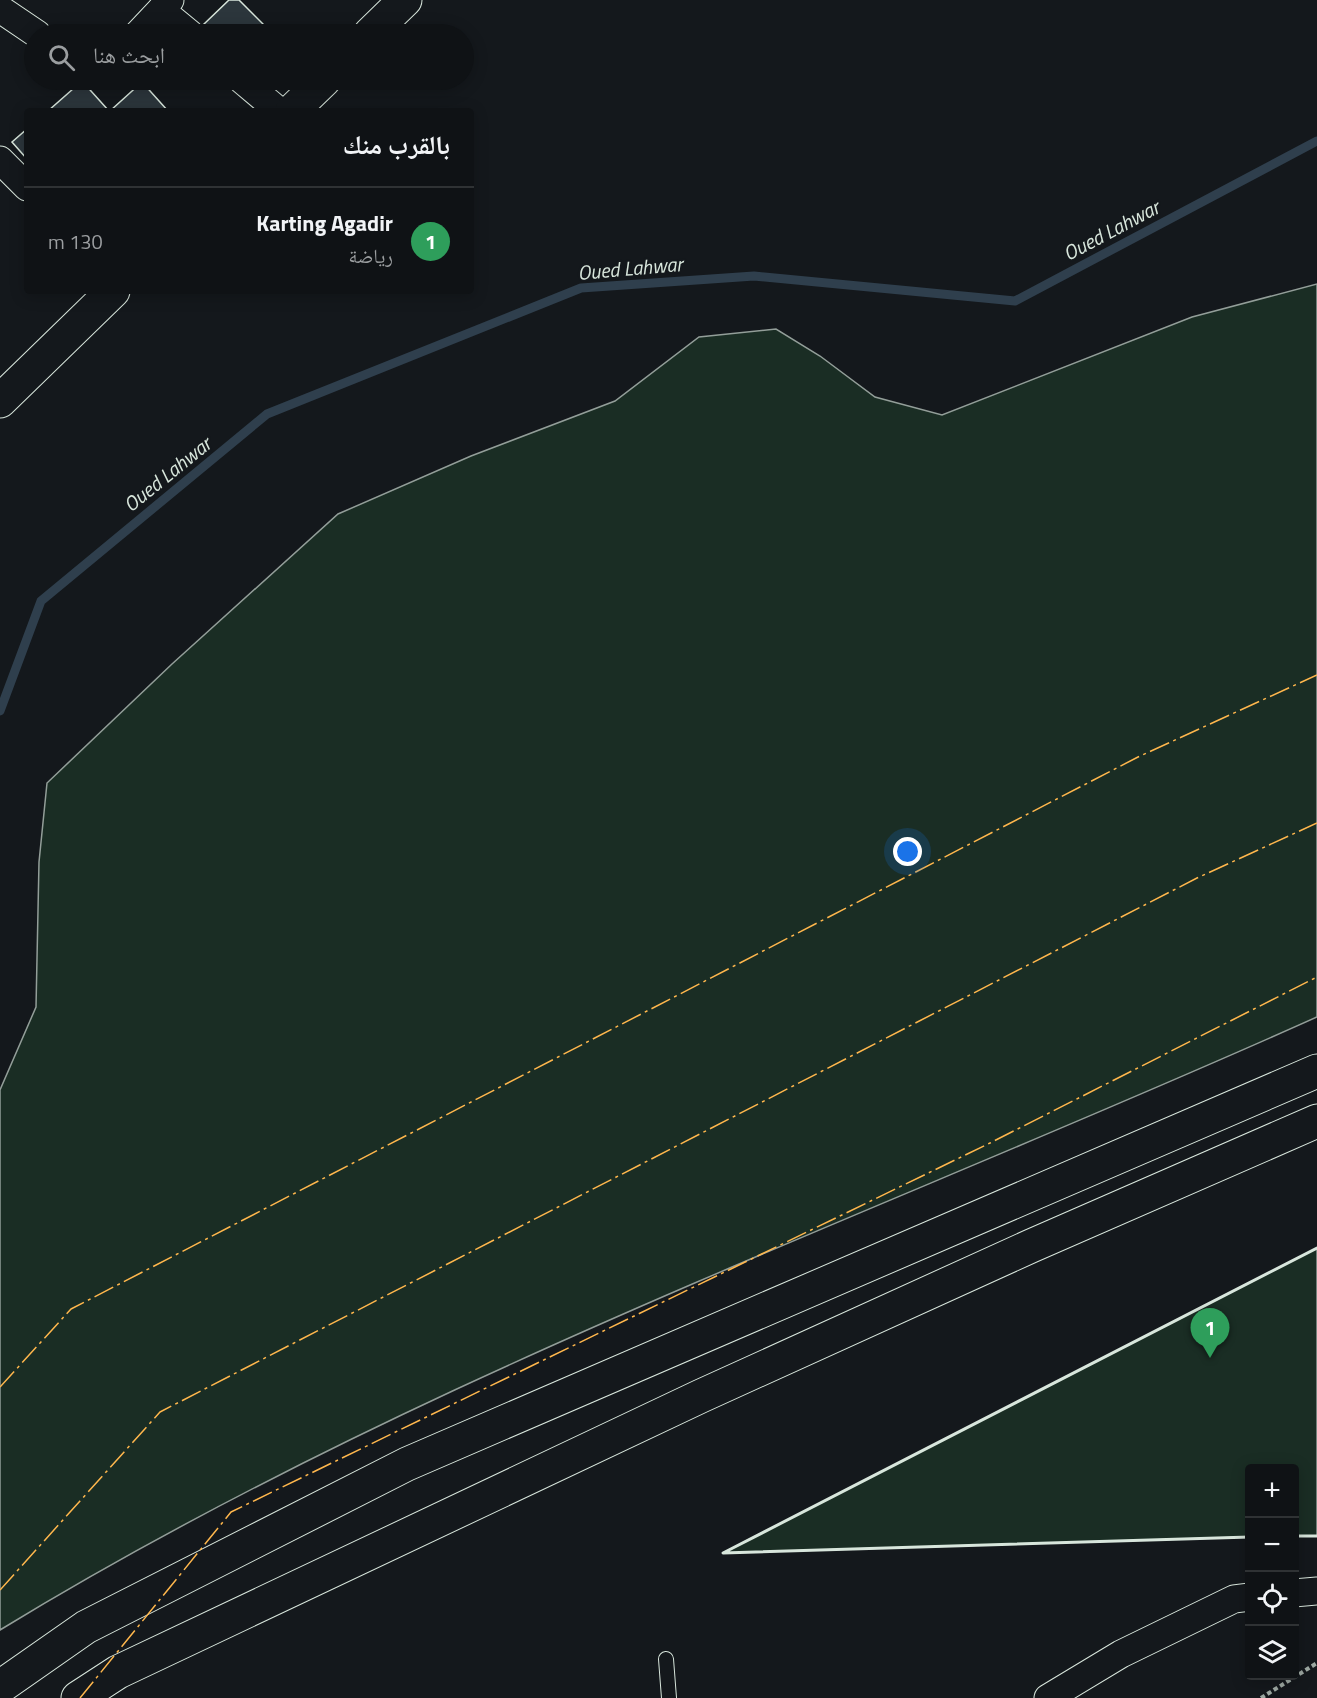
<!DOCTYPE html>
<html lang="ar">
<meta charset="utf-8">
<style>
body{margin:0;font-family:"Titillium Web","Noto Naskh Arabic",sans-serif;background:#181b1e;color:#f1f3f6;direction:rtl}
.controls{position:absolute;right:18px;bottom:18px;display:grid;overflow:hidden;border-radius:6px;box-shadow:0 3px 15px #0003}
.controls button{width:54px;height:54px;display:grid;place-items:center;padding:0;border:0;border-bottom:2px solid #2f3234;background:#0f1215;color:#f1f3f6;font:30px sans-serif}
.you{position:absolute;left:908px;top:852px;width:21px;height:21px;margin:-15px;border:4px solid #fff;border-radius:50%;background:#1a73e8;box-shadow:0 0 0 9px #1a73e833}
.badge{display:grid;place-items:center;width:39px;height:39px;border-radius:50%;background:#d93025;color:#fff;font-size:20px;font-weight:700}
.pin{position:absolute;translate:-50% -50px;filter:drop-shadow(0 2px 3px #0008)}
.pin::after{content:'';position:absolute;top:32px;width:21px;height:18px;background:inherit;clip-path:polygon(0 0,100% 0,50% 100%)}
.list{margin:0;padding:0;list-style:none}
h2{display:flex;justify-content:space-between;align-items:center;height:78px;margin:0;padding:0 24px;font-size:26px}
h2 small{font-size:20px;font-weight:400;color:#9b9ea0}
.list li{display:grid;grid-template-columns:39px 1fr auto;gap:18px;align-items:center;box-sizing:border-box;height:108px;padding:0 24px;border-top:2px solid #2f3234}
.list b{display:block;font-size:22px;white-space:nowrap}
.list p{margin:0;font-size:20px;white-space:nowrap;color:#9b9ea0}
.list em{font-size:20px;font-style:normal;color:#9b9ea0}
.icon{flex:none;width:33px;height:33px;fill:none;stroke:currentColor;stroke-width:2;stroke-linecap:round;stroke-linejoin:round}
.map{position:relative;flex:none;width:1317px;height:1698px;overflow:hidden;direction:ltr}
.search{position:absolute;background:#0f1215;box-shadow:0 3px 15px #0003;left:24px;top:24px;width:450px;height:66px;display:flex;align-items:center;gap:15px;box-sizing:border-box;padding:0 21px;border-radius:33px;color:#9b9ea0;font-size:22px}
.panel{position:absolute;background:#0f1215;box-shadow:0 3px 15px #0003;left:24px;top:108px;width:450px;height:186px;border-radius:6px;direction:rtl}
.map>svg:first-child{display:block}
</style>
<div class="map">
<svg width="1317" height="1698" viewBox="0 0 1317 1698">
<rect width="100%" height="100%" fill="#14181c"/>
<g fill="#1a2d24" stroke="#939e99" stroke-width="1.5">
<path d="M1317,284V1017C877,1215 412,1378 0,1630V1090L36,1007L39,862L47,783L172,664L338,514L471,456L615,401L699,337L776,329L820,356L875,397L942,415L1192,317Z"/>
<path d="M1317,1248V1536H1295L1294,1468H1250L1249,1537L723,1553Z"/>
</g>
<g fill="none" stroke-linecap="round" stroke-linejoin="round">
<path stroke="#2f3f4d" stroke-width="9" d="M0,711L41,601L267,414L581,288L754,276L1015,301L1317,141"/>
</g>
<g fill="#2c363c" stroke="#d8e6dc" stroke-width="1.5">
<path d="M229,0H239L271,32L212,34L203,25Z"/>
<path d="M82,81L109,111H48Z"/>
<path d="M142,82L168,111H110Z"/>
<path d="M27,129V159L12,142Z"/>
</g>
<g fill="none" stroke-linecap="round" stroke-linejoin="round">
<defs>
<path id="lane" d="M666,1659L669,1698"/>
<g id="street">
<path d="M0,9L37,34"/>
<path d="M161,10L190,34"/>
<path d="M138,34L170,0"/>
<path d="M242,80L279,111"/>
<path d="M0,160L27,187"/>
<path d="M1294,1593L1317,1591"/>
<path d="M1048,1698L1121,1654L1234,1599L1250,1597"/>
</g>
<g id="secondary">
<path d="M370,34L405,0"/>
<path d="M292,111L324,80"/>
<path d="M0,401L113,291"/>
<path d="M0,1687L86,1627L407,1464L1317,1071"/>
<path d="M78,1698L118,1672L701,1396L1031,1246L1317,1121"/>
</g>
</defs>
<use href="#lane" stroke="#d8e6dc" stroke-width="16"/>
<use href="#street" stroke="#d8e6dc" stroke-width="29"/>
<use href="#secondary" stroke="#d8e6dc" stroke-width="35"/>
<path stroke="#9da8a2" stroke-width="4" stroke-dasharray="4.5 3" stroke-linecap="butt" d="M1261,1698L1317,1663"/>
<use href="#lane" stroke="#14181c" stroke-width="14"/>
<use href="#street" stroke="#14181c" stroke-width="27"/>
<use href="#secondary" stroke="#14181c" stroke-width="33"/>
<g stroke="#d8e6dc" stroke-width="3">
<path d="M1294,1536H1317"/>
<path d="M1250,1537L723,1553L1317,1248"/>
</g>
<g stroke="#ffb74d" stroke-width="1.5" stroke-dasharray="21 4.5 3 4.5" stroke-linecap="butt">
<path d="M0,1387L71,1309L1138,757L1317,675"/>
<path d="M0,1590L160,1412L1197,878L1317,823"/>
<path d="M80,1698L231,1512L990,1143L1317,977"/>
</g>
</g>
<g text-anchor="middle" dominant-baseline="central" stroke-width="4.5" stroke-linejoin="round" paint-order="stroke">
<g font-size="20" font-style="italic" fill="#d8e6dc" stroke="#14181c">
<text transform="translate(1111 230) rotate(-28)">Oued Lahwar</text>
<text transform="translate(630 268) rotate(-5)">Oued Lahwar</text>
<text transform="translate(167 474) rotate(-39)">Oued Lahwar</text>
</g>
</g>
</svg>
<div class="controls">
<button>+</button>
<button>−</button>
<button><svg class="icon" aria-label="locate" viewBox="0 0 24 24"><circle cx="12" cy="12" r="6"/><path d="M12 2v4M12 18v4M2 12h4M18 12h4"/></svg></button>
<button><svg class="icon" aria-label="layers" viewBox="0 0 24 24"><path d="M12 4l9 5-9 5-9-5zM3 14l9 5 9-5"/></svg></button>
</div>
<div class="you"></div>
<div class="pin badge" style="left:1210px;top:1358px;background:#2e9e5b">1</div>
<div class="search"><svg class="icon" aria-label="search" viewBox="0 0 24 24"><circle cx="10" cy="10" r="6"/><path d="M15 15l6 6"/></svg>ابحث هنا</div>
<section class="panel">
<h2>بالقرب منك<small></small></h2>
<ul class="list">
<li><span class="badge" style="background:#2e9e5b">1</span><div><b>Karting Agadir</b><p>رياضة</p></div><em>130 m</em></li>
</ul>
</section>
</div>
